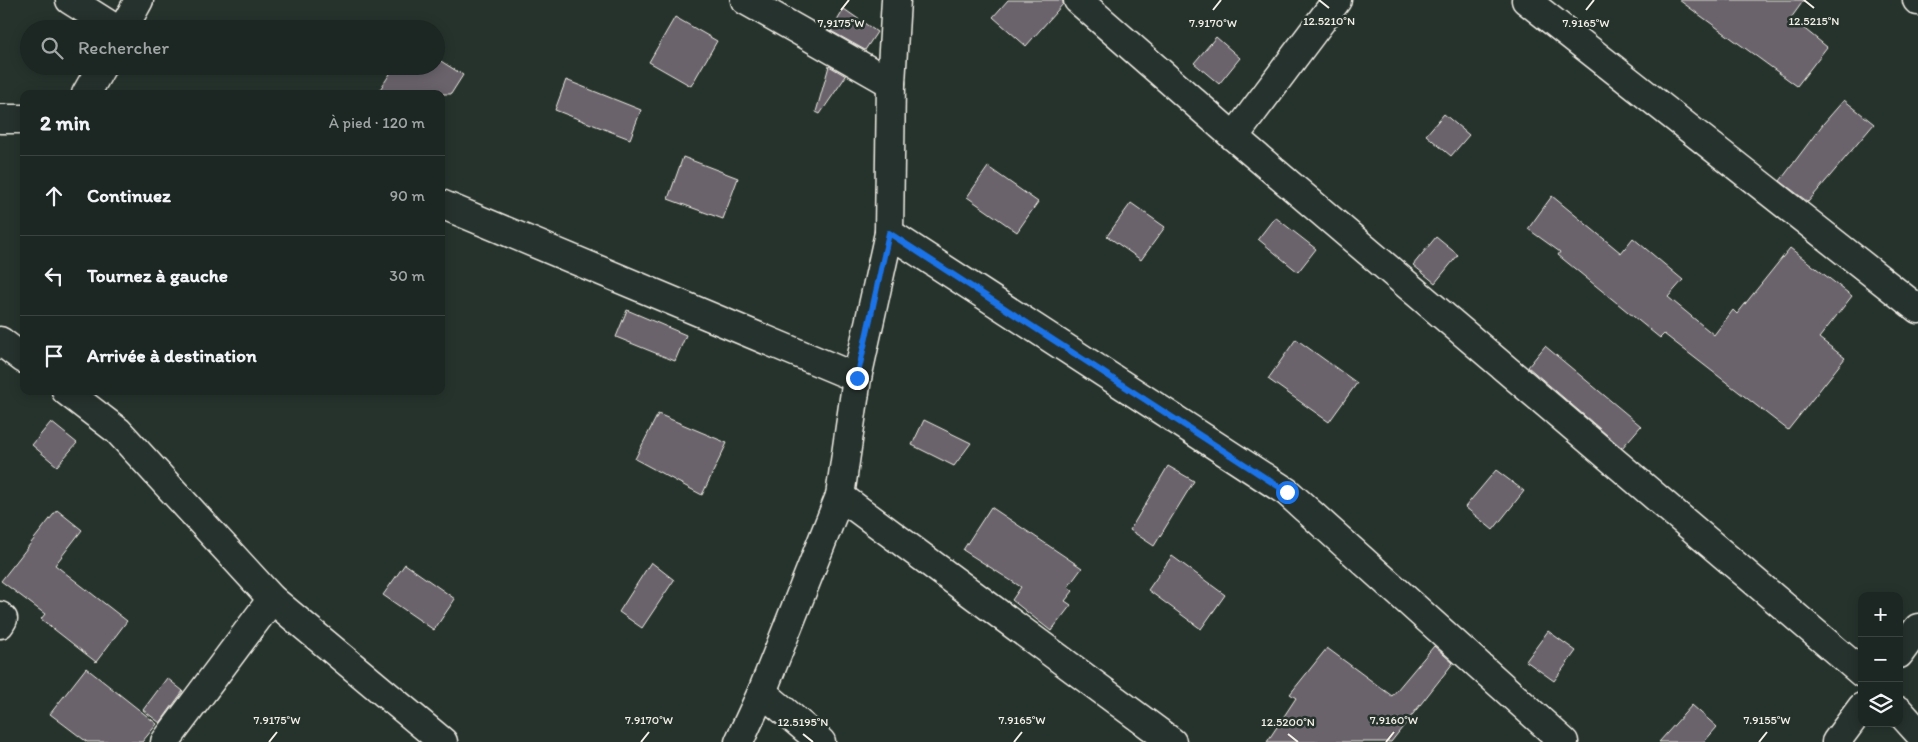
<!DOCTYPE html>
<html lang="fr">
<meta charset="utf-8">
<style>
body{margin:0;font-family:Itim,sans-serif;background:#29322f;color:#f1f3f6}
.controls{position:absolute;right:15px;bottom:15px;display:grid;overflow:hidden;border-radius:10px;box-shadow:0 2px 12px #0003}
.controls button{width:45px;height:45px;display:grid;place-items:center;padding:0;border:0;border-bottom:1px solid #3a4340;background:#1c2622;color:#f1f3f6;font:25px sans-serif}
.stop{position:absolute;width:15px;height:15px;margin:-11px;border:4px solid #1a73e8;border-radius:50%;background:#fff}
.stop.end{background:#1a73e8;border-color:#fff;box-shadow:0 1px 5px #0008}
.list{margin:0;padding:0;list-style:none}
h2{display:flex;justify-content:space-between;align-items:center;height:65px;margin:0;padding:0 20px;font-size:21px}
h2 small{font-size:16px;font-weight:400;color:#a0a5a5}
.list li{display:grid;grid-template-columns:32px 1fr auto;gap:15px;align-items:center;box-sizing:border-box;height:80px;padding:0 20px;border-top:1px solid #3a4340}
.list b{display:block;font-size:19px;white-space:nowrap}
.list em{font-size:16px;font-style:normal;color:#a0a5a5}
.icon{flex:none;width:28px;height:28px;fill:none;stroke:currentColor;stroke-width:2;stroke-linecap:round;stroke-linejoin:round}
.map{position:relative;flex:none;width:1918px;height:742px;overflow:hidden}
.search{position:absolute;background:#1c2622;box-shadow:0 2px 12px #0003;left:20px;top:20px;width:425px;height:55px;display:flex;align-items:center;gap:12px;box-sizing:border-box;padding:0 18px;border-radius:28px;color:#a0a5a5;font-size:19px}
.panel{position:absolute;background:#1c2622;box-shadow:0 2px 12px #0003;left:20px;top:90px;width:425px;height:305px;border-radius:10px}
.map>svg:first-child{display:block}
</style>
<div class="map">
<svg width="1918" height="742" viewBox="0 0 1918 742">
<rect width="100%" height="100%" fill="#26332d"/>
<filter id="ink" filterUnits="userSpaceOnUse"><feTurbulence type="fractalNoise" baseFrequency=".02" numOctaves="2"/><feDisplacementMap in="SourceGraphic" scale="10" xChannelSelector="R" yChannelSelector="G"/><feConvolveMatrix kernelMatrix="1 2 1 2 8 2 1 2 1" color-interpolation-filters="sRGB"/></filter>
<g filter="url(#ink)">
<g fill="#6a636c" stroke="#f4f1e8">
<path d="M1008,0H1063V4L1026,46L993,17Z"/>
<path d="M1679,0H1804L1791,18L1827,47L1797,86Z"/>
<path d="M844,9L877,32L865,50L831,31Z"/>
<path d="M675,17L717,41L691,86L649,62Z"/>
<path d="M1216,37L1240,58L1219,84L1194,63Z"/>
<path d="M436,58L463,75L451,94H377L395,66H436Z"/>
<path d="M829,66L846,76L820,114L816,112Z"/>
<path d="M566,80L641,110L630,139L555,110Z"/>
<path d="M1844,100L1874,124L1808,202L1780,181L1823,124Z"/>
<path d="M1444,114L1469,135L1451,156L1426,135Z"/>
<path d="M683,157L738,178L723,219L668,199Z"/>
<path d="M988,167L1038,202L1017,232L967,197Z"/>
<path d="M1552,196L1621,253L1633,238L1683,280L1668,297L1714,335L1733,310L1737,314L1790,248L1852,296L1819,338L1845,358L1788,430L1664,334L1660,338L1558,255L1560,252L1528,229Z"/>
<path d="M1131,203L1165,227L1141,260L1107,236Z"/>
<path d="M1275,217L1316,249L1298,272L1258,239Z"/>
<path d="M1436,237L1458,255L1435,283L1413,265Z"/>
<path d="M627,310L686,335L675,361L616,337Z"/>
<path d="M1296,339L1357,383L1329,422L1268,379Z"/>
<path d="M1545,346L1641,426L1622,448L1528,367Z"/>
<path d="M658,414L727,443L702,495L635,459Z"/>
<path d="M924,420L971,443L954,466L912,445Z"/>
<path d="M51,422L77,443L57,466L32,445Z"/>
<path d="M1168,466L1194,481L1154,546L1130,530Z"/>
<path d="M1496,470L1524,491L1493,530L1465,507Z"/>
<path d="M991,507L1082,568L1068,587L1073,591L1065,601L1071,605L1051,631L1012,600L1021,587L963,550Z"/>
<path d="M57,510L82,530L55,565L127,621L96,662L41,619L45,614L1,581Z"/>
<path d="M1172,556L1225,595L1201,629L1148,590Z"/>
<path d="M651,562L674,580L642,628L619,612Z"/>
<path d="M405,564L455,599L434,630L383,595Z"/>
<path d="M1548,631L1576,651L1554,681L1526,661Z"/>
<path d="M1434,646L1453,663L1391,742H1267L1296,698L1290,694L1327,648L1392,696Z"/>
<path d="M86,668L157,724L142,742H87L50,714Z"/>
<path d="M167,678L183,691L160,723L143,710Z"/>
<path d="M1692,705L1717,727L1704,742H1659Z"/>
</g>
<g fill="none" stroke-linecap="round" stroke-linejoin="round">
<defs>
<g id="street">
<path d="M70,0L116,29"/>
<path d="M745,0L891,83"/>
<path d="M1078,0L1234,137L1862,673"/>
<path d="M1526,0L1918,309"/>
<path d="M1917,0L1918,1"/>
<path d="M123,29L139,0"/>
<path d="M86,94L102,66"/>
<path d="M0,119H24"/>
<path d="M1234,137L1337,0"/>
<path d="M441,204L857,378"/>
<path d="M889,233L1287,492L1564,742"/>
<path d="M0,341L24,359"/>
<path d="M66,391L118,431L272,599L443,742"/>
<path d="M840,496L1172,742"/>
<path d="M0,616L3,619L0,624"/>
<path d="M1899,654L1918,628"/>
<path d="M762,692L821,742"/>
<path d="M1899,711L1918,732"/>
<path d="M165,742L272,599"/>
<path d="M739,742L762,692L840,496L857,378L889,233L891,83L896,0"/>
<path d="M1836,742L1862,707"/>
</g>
</defs>
<use href="#street" stroke="#f4f1e8" stroke-width="31"/>
<use href="#street" stroke="#26332d" stroke-width="28"/>
</g>
</g>
<g fill="none" stroke-linecap="round" stroke-linejoin="round" filter="url(#ink)">
<path stroke="#1a73e8" stroke-width="6" d="M857,378L889,233L1287,492"/>
</g>
<path fill="none" stroke="#f4f1e8" stroke-width="2" d="M1319,0L1329,8M1804,0L1814,8M841,10L849,0M1213,10L1221,0M1586,10L1594,0M803,734L813,742M1288,734L1298,742M269,742L277,732M641,742L649,732M1014,742L1022,732M1386,742L1394,732M1759,742L1767,732"/>
<g font-size="12" text-anchor="middle" fill="#f4f1e8" stroke="#26332d" stroke-width="5" stroke-linejoin="round" paint-order="stroke">
<text x="1814" y="25">12.5215°N</text>
<text x="1329" y="25">12.5210°N</text>
<text x="841" y="27">7.9175°W</text>
<text x="1213" y="27">7.9170°W</text>
<text x="1586" y="27">7.9165°W</text>
<text x="277" y="724">7.9175°W</text>
<text x="649" y="724">7.9170°W</text>
<text x="1022" y="724">7.9165°W</text>
<text x="1394" y="724">7.9160°W</text>
<text x="1767" y="724">7.9155°W</text>
<text x="803" y="726">12.5195°N</text>
<text x="1288" y="726">12.5200°N</text>
</g>
</svg>
<div class="controls">
<button>+</button>
<button>−</button>
<button><svg class="icon" aria-label="layers" viewBox="0 0 24 24"><path d="M12 4l9 5-9 5-9-5zM3 14l9 5 9-5"/></svg></button>
</div>
<div class="stop" style="left:1287px;top:492px"></div>
<div class="stop end" style="left:857px;top:378px"></div>
<div class="search"><svg class="icon" aria-label="search" viewBox="0 0 24 24"><circle cx="10" cy="10" r="6"/><path d="M15 15l6 6"/></svg>Rechercher</div>
<section class="panel">
<h2>2 min<small>À pied · 120 m</small></h2>
<ul class="list">
<li><svg class="icon" aria-label="ahead" viewBox="0 0 24 24"><path d="M12 20V5M6 11l6-6 6 6"/></svg><div><b>Continuez</b></div><em>90 m</em></li>
<li><svg class="icon" aria-label="left" viewBox="0 0 24 24"><path d="M17 20v-9H6M10 6l-5 5 5 5"/></svg><div><b>Tournez à gauche</b></div><em>30 m</em></li>
<li><svg class="icon" aria-label="arrive" viewBox="0 0 24 24"><path d="M6 21V4h12l-3 4 3 4H6"/></svg><div><b>Arrivée à destination</b></div></li>
</ul>
</section>
</div>
